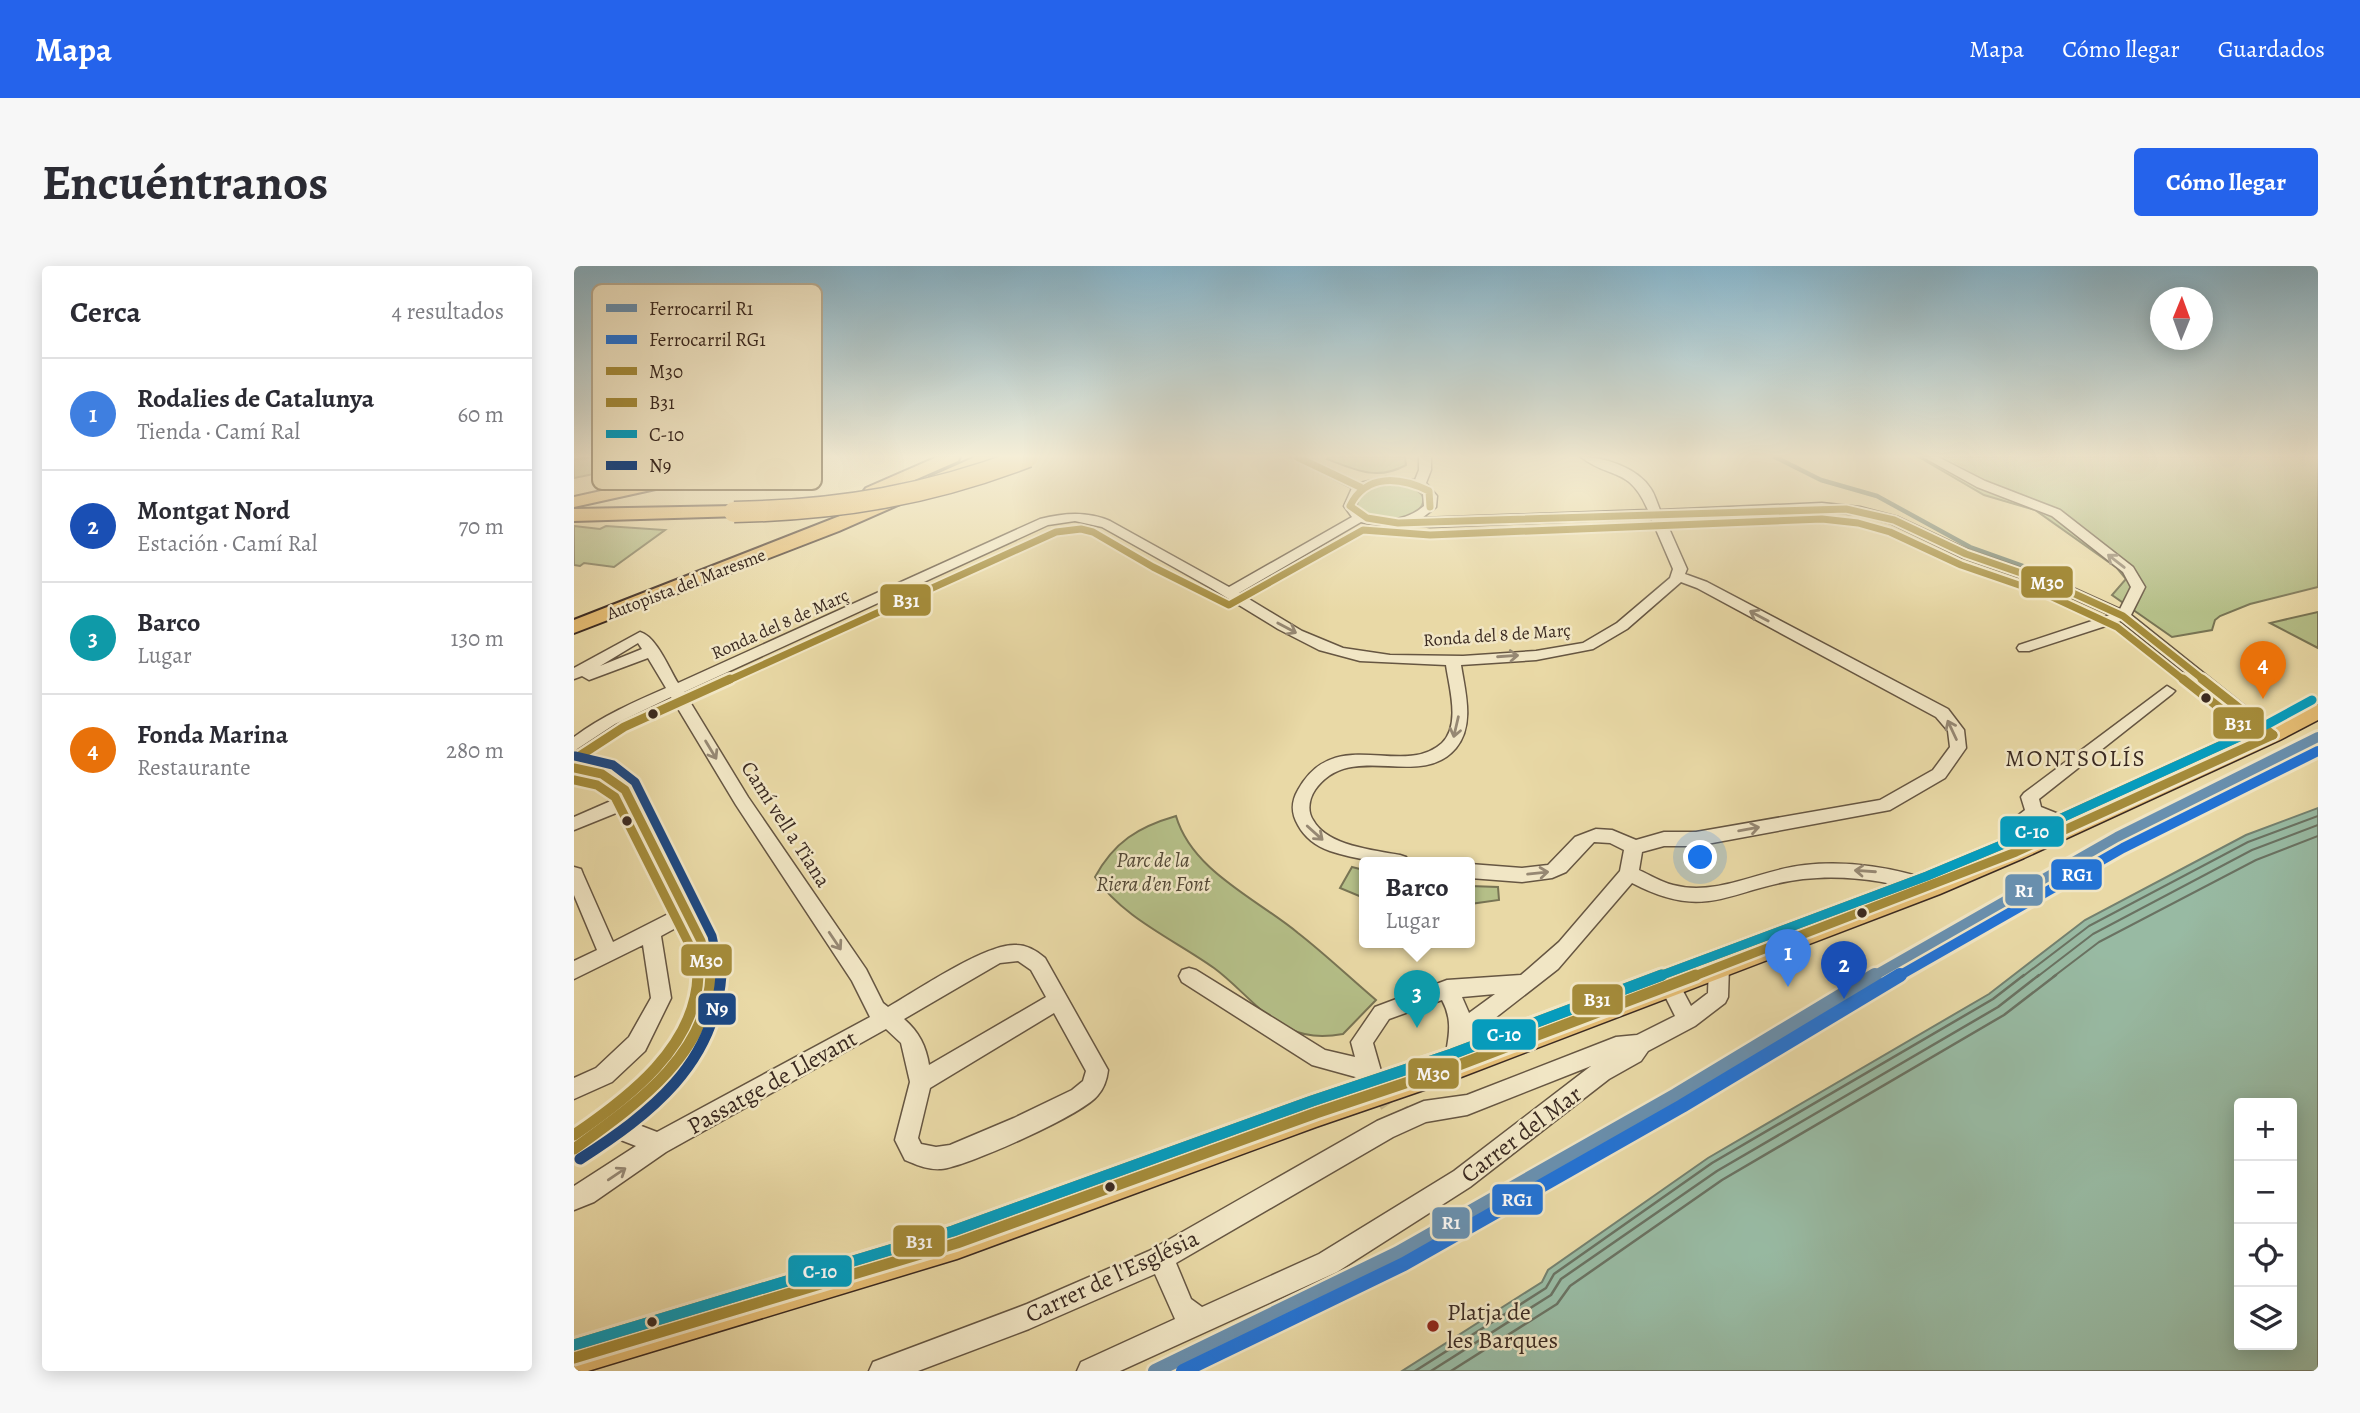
<!DOCTYPE html>
<html lang="es">
<meta charset="utf-8">
<style>
body{margin:0;font-family:Alegreya,serif;background:#f7f7f7;color:#2b2b33}
.controls{position:absolute;right:21px;bottom:21px;display:grid;overflow:hidden;border-radius:7px;box-shadow:0 4px 18px #0003}
.controls button{width:63px;height:63px;display:grid;place-items:center;padding:0;border:0;border-bottom:2px solid #e1e1e2;background:#fff;color:#2b2b33;font:35px sans-serif}
.compass{position:absolute;left:1576px;top:21px;width:63px;height:63px;border-radius:50%;background:#fff;box-shadow:0 4px 18px #0003;rotate:1deg}
.you{position:absolute;left:1127px;top:592px;width:24px;height:24px;margin:-18px;border:5px solid #fff;border-radius:50%;background:#1a73e8;box-shadow:0 0 0 10px #1a73e833}
.badge{display:grid;place-items:center;width:46px;height:46px;border-radius:50%;background:#2563eb;color:#fff;font-size:23px;font-weight:700}
.pin{position:absolute;translate:-50% -58px;filter:drop-shadow(0 2px 4px #0008)}
.pin::after{content:'';position:absolute;top:37px;width:24px;height:21px;background:inherit;clip-path:polygon(0 0,100% 0,50% 100%)}
.popup{position:absolute;left:785px;top:591px;width:116px;height:91px;box-sizing:border-box;display:grid;place-content:center;border-radius:7px;background:#fff;filter:drop-shadow(0 2px 5px #0005);font-size:23px;white-space:nowrap;color:#7c7c81}
.popup b{font-size:26px;color:#2b2b33}
.popup::after{content:'';position:absolute;left:50%;top:100%;margin-left:-14px;border:14px solid transparent;border-top-color:#fff}
.list{margin:0;padding:0;list-style:none}
h2{display:flex;justify-content:space-between;align-items:center;height:91px;margin:0;padding:0 28px;font-size:30px}
h2 small{font-size:23px;font-weight:400;color:#7c7c81}
.list li{display:grid;grid-template-columns:46px 1fr auto;gap:21px;align-items:center;box-sizing:border-box;height:112px;padding:0 28px;border-top:2px solid #e1e1e2}
.list b{display:block;font-size:26px;white-space:nowrap}
.list p{margin:0;font-size:23px;white-space:nowrap;color:#7c7c81}
.list em{font-size:23px;font-style:normal;color:#7c7c81}
.icon{flex:none;width:38px;height:38px;fill:none;stroke:currentColor;stroke-width:2;stroke-linecap:round;stroke-linejoin:round}
.map{position:relative;flex:none;width:1744px;height:1105px;overflow:hidden;border-radius:7px}
header{display:flex;align-items:center;gap:42px;box-sizing:border-box;height:98px;padding:0 35px;background:#2563eb;color:#fff}
header strong{font-size:33px}
nav{display:flex;gap:38px;margin-inline-start:auto;font-size:24px}
.intro{display:flex;align-items:center;justify-content:space-between;box-sizing:border-box;height:168px;padding:0 42px}
h1{margin:0;font-size:49px}
.button{padding:18px 32px;border-radius:7px;background:#2563eb;color:#fff;font-size:24px;font-weight:700}
main{display:flex;gap:42px;padding:0 42px}
aside{flex:1;background:#fff;border-radius:7px;box-shadow:0 4px 18px #0003}
.map>svg:first-child{display:block}
</style>
<header>
<strong>Mapa</strong>
<nav><a>Mapa</a><a>Cómo llegar</a><a>Guardados</a></nav>
</header>
<div class="intro"><h1>Encuéntranos</h1><a class="button">Cómo llegar</a></div>
<main>
<aside>
<h2>Cerca<small>4 resultados</small></h2>
<ul class="list">
<li><span class="badge" style="background:#3f7fe0">1</span><div><b>Rodalies de Catalunya</b><p>Tienda · Camí Ral</p></div><em>60 m</em></li>
<li><span class="badge" style="background:#1a4fb4">2</span><div><b>Montgat Nord</b><p>Estación · Camí Ral</p></div><em>70 m</em></li>
<li><span class="badge" style="background:#0f9aa8">3</span><div><b>Barco</b><p>Lugar</p></div><em>130 m</em></li>
<li><span class="badge" style="background:#e8710a">4</span><div><b>Fonda Marina</b><p>Restaurante</p></div><em>280 m</em></li>
</ul>
</aside>
<div class="map">
<svg width="1744" height="1105" viewBox="0 0 1744 1105">
<rect width="100%" height="100%" fill="#e9d9a6"/>
<filter id="stains"><feTurbulence type="fractalNoise" baseFrequency=".00286" numOctaves="4"/><feColorMatrix values="0 0 0 0 .2 0 0 0 0 .09 0 0 0 0 .02 0 0 0 .5 -.17"/></filter>
<radialGradient id="worn" r=".72"><stop offset=".6" stop-color="#630" stop-opacity="0"/><stop offset="1" stop-color="#630" stop-opacity=".3"/></radialGradient>
<g fill="#b5bf88" stroke="#787454" stroke-width="2">
<path d="M29,191H103L0,212V193Z"/>
<path d="M756,191H831L832,199C803,215 782,204 753,193Z"/>
<path d="M1345,191H1744V321L1676,338L1646,350L1641,354L1638,364L1598,371L1538,329L1552,313L1543,302L1461,244L1410,229Z"/>
<path d="M813,218C828,219 842,219 850,232C848,259 792,259 782,237C787,223 800,220 813,218Z"/>
<path d="M0,260L26,263L32,260L91,264L40,301L10,297L6,300L0,299Z"/>
<path d="M1744,346V382L1696,357Z"/>
<path d="M602,550C618,605 683,633 724,667C751,688 776,712 802,734L769,768C752,771 732,771 716,763C687,750 666,721 640,702C601,674 549,652 521,611C540,576 564,561 602,550Z"/>
<path d="M778,601L790,604V632L766,622Z"/>
<path d="M896,620L924,621L925,634L896,638Z"/>
</g>
<path fill="#98baa3" stroke="#73806f" stroke-width="2" fill-rule="evenodd" d="M1744,542V1105H828L968,1016L974,1004L1134,892L1415,728L1511,654L1672,569ZM1665,837H1718V1079H1665Z"/>
<g fill="none" stroke-linecap="round" stroke-linejoin="round">
<g stroke="#6a7262" stroke-width="2">
<path d="M1448,711L1515,660L1674,576L1744,550"/>
<path d="M1463,711L1519,668L1678,584L1744,559"/>
<path d="M1479,711L1525,676L1682,594L1744,570"/>
</g>
<g stroke="#6a7262" stroke-width="2.5">
<path d="M841,1105L972,1022L980,1008L1138,897L1419,733L1450,709"/>
<path d="M857,1105L977,1029L987,1013L1143,905L1424,741L1465,709"/>
<path d="M877,1105L983,1038L996,1020L1148,914L1430,749L1482,709"/>
</g>
<path stroke="#73806f" stroke-width="4.5" d="M1201,191L1247,214L1303,230L1396,281L1452,301L1498,313"/>
<path stroke="#c6b68b" stroke-width="24" stroke-dasharray="24 11" stroke-linecap="butt" d="M804,817L824,847"/>
<defs>
<g id="minor">
<path d="M717,191H732L786,217L812,211L841,214L845,204V191H857V204L852,217L863,230L862,241L848,252L1074,244C1055,200 1037,214 1007,191C1031,191 1064,202 1077,223C1081,229 1083,237 1086,244L1248,237L1286,241L1324,251L1397,285L1484,315L1546,343L1557,321L1549,306L1478,250L1403,221L1349,191H1364L1411,215L1486,244L1559,301L1571,321L1557,349L1707,469L1705,473H1693L1547,355L1455,385H1445L1443,382L1445,379L1536,349L1474,321L1387,291L1316,257L1286,249L1248,245L1090,251L1113,303L1111,308L1133,316L1374,443L1390,464L1392,482L1371,512L1316,544L1122,580H1090L1068,586L1065,604C1076,609 1087,616 1099,619C1143,631 1188,603 1231,599C1277,594 1320,602 1364,616L1366,621L1364,626L1357,628C1315,615 1273,608 1229,613C1156,622 1134,657 1058,617L984,703L898,770L890,807L882,810L874,807C865,787 885,765 868,734L815,753L799,777L807,805L804,812L796,815L738,799L608,716L605,710L608,704L615,702L622,704L751,784L781,791L777,776L801,741L873,714L947,709L985,676L1046,605L1050,584L1036,577L1020,576L992,606L978,612L948,616L896,612V598L948,602L974,599L1001,571L1022,563L1038,564L1062,574L1090,566H1122L1306,534L1359,504L1376,481L1374,465L1362,451L1123,322L1107,316L1053,363L1019,383L962,394L887,399C891,425 901,459 882,482C846,525 777,473 741,524C735,533 733,545 739,554C753,580 800,584 826,589L832,591L835,596C807,596 783,594 756,585C742,580 731,572 724,559C717,547 717,536 724,524C761,457 828,513 868,477C887,459 875,421 872,399L786,395L745,384L704,363L637,322L528,261L501,255L474,259L110,426L174,531L292,703L309,737L314,741C342,725 412,677 442,679C453,679 463,685 471,692L534,804C533,813 530,822 524,829C510,848 392,901 367,903C354,904 343,899 331,894L321,874L336,816L327,777L312,763L92,886L20,936L0,944V920L62,880L39,871L0,894V870C51,839 130,776 127,710C126,691 117,675 109,658L87,670L97,732L71,785L38,816L0,833V812L22,802L55,771L77,732L69,679L0,713V695L23,684L0,629V601L7,603L9,608L39,676L102,644L52,543L0,564V551L46,531L28,515L0,508V496L34,504L57,520L124,647L141,685L147,706L142,742L129,774L95,821L57,856L83,866L296,751L278,715L162,539L97,431L41,458L0,485V471C28,450 60,436 92,422L74,392L15,414L8,410L0,413V402L66,366C83,371 95,403 104,417L466,253C490,247 513,245 536,255L655,321L778,251L770,240L778,222ZM827,218L837,220L849,227L850,240C831,256 799,261 782,240C786,217 808,218 827,218ZM1077,252L1099,303L1096,312L1043,357L1009,377L962,385L889,390L816,389L769,382L728,365L665,327L787,256C810,263 832,257 856,261ZM64,377L68,383L26,400ZM444,695L457,704L472,731L355,799C352,780 345,766 330,753L426,697ZM921,728L895,747L888,731ZM480,747L512,805L509,815L498,824L440,852L376,879L362,881L347,878L344,872L356,822Z"/>
<path d="M1593,420L1601,425L1598,428L1465,533L1467,541L1502,555L1505,560L1502,565L1496,566L1472,555L1462,554L1445,570L1451,586L1448,591H1436L1427,569L1437,555L1451,544L1447,531L1450,527Z"/>
<path d="M1145,692L1152,694L1155,700L1154,731L1151,737L1121,760L1074,785L1067,795L1035,813L896,921L763,1006L546,1105H503L507,1096L601,1053L581,1008L455,1063L344,1105H295L299,1096L453,1038L575,985L803,855L850,835L893,829L1042,771L1063,769L1101,750L1085,718L1088,712L1095,709L1102,712L1117,740L1134,727L1135,700L1138,694ZM1017,800L880,905L745,988L628,1041L617,1033L602,997L819,871L852,856L893,849Z"/>
</g>
<path id="major" d="M1744,438V454L1706,474L1450,592L1366,628L882,813L742,861L383,993L14,1105H0V1075L383,961L742,833L882,787L1348,614L1434,580Z"/>
<g id="highway">
<path d="M180,191H212L204,196L0,241V231Z"/>
<path d="M363,191H386L384,195L304,230H292L289,226L292,222Z"/>
<path d="M401,191H424L368,219H356L353,215L356,211Z"/>
<path d="M327,226L333,227L336,231L333,235L265,265L0,367V354Z"/>
<path d="M160,240L169,246L167,250L0,255V243Z"/>
</g>
</defs>
<use href="#minor" stroke="#665642" stroke-width="3"/>
<use href="#major" stroke="#3b2a21" stroke-width="3"/>
<use href="#highway" stroke="#3b2a21" stroke-width="4"/>
<use href="#minor" fill="#f1e6c5" fill-rule="evenodd"/>
<use href="#major" fill="#e4bc73" fill-rule="evenodd"/>
<use href="#highway" fill="#e4bc73" fill-rule="evenodd"/>
<defs>
<path id="highway-bridge" d="M160,246C265,244 356,229 454,191"/>
</defs>
<use href="#highway-bridge" stroke="#3b2a21" stroke-width="23" stroke-linecap="butt"/>
<use href="#highway-bridge" stroke="#e4bc73" stroke-width="20"/>
<defs>
<g id="bus-1-far2">
<path d="M723,191L786,221"/>
<path d="M856,241L855,225C826,211 792,207 776,240L793,252L824,257L1272,243L1320,254L1392,288L1479,318L1549,350L1631,415"/>
</g>
<g id="bus-1-far1">
<path d="M1628,413L1699,469"/>
<path d="M0,502L28,508L51,524L127,675L137,711"/>
<path d="M1118,711L1442,586L1699,469"/>
</g>
<g id="bus-1">
<path d="M0,883C59,840 134,790 137,709"/>
<path d="M0,1092L383,977L742,847L882,800L1122,709"/>
</g>
<path id="bus-2-far2" d="M153,415L482,266L507,263L519,266L579,301L655,339L789,264L856,269L1248,253L1284,257L1316,266L1387,299L1474,329L1543,361L1611,415"/>
<g id="bus-2-far1">
<path d="M7,489L50,461L156,413"/>
<path d="M0,514L23,519L41,531L116,680L124,711"/>
<path d="M1083,711L1353,610L1437,575L1676,466L1609,413"/>
</g>
<g id="bus-2">
<path d="M0,869C54,832 122,781 124,709"/>
<path d="M0,1079L379,965L738,835L878,788L1088,709"/>
</g>
<path id="bus-3-far1" d="M1083,711L1353,610L1437,575L1694,458L1738,434"/>
<path id="bus-3" d="M0,1079L379,965L738,835L878,788L1088,709"/>
<path id="bus-4-far1" d="M1,490L39,499L61,516L138,670L147,711"/>
<path id="bus-4" d="M6,893C76,848 141,798 147,709"/>
</defs>
<use href="#bus-1-far2" stroke="#f1e6c5" stroke-width="11"/>
<use href="#bus-1-far1" stroke="#f1e6c5" stroke-width="14"/>
<use href="#bus-1" stroke="#f1e6c5" stroke-width="17"/>
<use href="#bus-2-far2" stroke="#f1e6c5" stroke-width="11"/>
<use href="#bus-2-far1" stroke="#f1e6c5" stroke-width="14"/>
<use href="#bus-2" stroke="#f1e6c5" stroke-width="17"/>
<use href="#bus-3-far1" stroke="#f1e6c5" stroke-width="14"/>
<use href="#bus-3" stroke="#f1e6c5" stroke-width="17"/>
<use href="#bus-4-far1" stroke="#f1e6c5" stroke-width="14"/>
<use href="#bus-4" stroke="#f1e6c5" stroke-width="17"/>
<use href="#bus-1-far2" stroke="#a48b3a" stroke-width="7"/>
<use href="#bus-1-far1" stroke="#a48b3a" stroke-width="9"/>
<use href="#bus-1" stroke="#a48b3a" stroke-width="11"/>
<use href="#bus-2-far2" stroke="#a48b3a" stroke-width="7"/>
<use href="#bus-2-far1" stroke="#a48b3a" stroke-width="9"/>
<use href="#bus-2" stroke="#a48b3a" stroke-width="11"/>
<use href="#bus-3-far1" stroke="#069cbd" stroke-width="9"/>
<use href="#bus-3" stroke="#069cbd" stroke-width="11"/>
<use href="#bus-4-far1" stroke="#1c4883" stroke-width="9"/>
<use href="#bus-4" stroke="#1c4883" stroke-width="11"/>
<defs>
<path id="rail-1-far1" d="M1298,711L1543,571L1744,471"/>
<path id="rail-1" d="M581,1105L824,987L1102,829L1301,709"/>
<path id="rail-2-far1" d="M1323,711L1549,582L1744,485"/>
<path id="rail-2" d="M609,1105L830,998L1108,840L1326,709"/>
</defs>
<use href="#rail-1-far1" stroke="#f1e6c5" stroke-width="16"/>
<use href="#rail-1" stroke="#f1e6c5" stroke-width="19"/>
<use href="#rail-2-far1" stroke="#f1e6c5" stroke-width="16"/>
<use href="#rail-2" stroke="#f1e6c5" stroke-width="19"/>
<use href="#rail-1-far1" stroke="#6990af" stroke-width="10"/>
<use href="#rail-1" stroke="#6990af" stroke-width="14"/>
<use href="#rail-2-far1" stroke="#2373d5" stroke-width="10"/>
<use href="#rail-2" stroke="#2373d5" stroke-width="14"/>
</g>
<defs><path id="oneway-shaft" d="M-6 0H5M1.5-3L5.5 0L1.5 3" fill="none" stroke-width="1.6" stroke-linecap="round" stroke-linejoin="round" transform="scale(1.75)"/></defs>
<g stroke="#968873">
<use href="#oneway-shaft" transform="translate(1542 295) rotate(-142)"/>
<use href="#oneway-shaft" transform="translate(1185 350) rotate(-152)"/>
<use href="#oneway-shaft" transform="translate(713 362) rotate(28)"/>
<use href="#oneway-shaft" transform="translate(934 390) rotate(-4)"/>
<use href="#oneway-shaft" transform="translate(882 461) rotate(103)"/>
<use href="#oneway-shaft" transform="translate(1378 464) rotate(-115)"/>
<use href="#oneway-shaft" transform="translate(137 484) rotate(59)"/>
<use href="#oneway-shaft" transform="translate(1175 563) rotate(-10)"/>
<use href="#oneway-shaft" transform="translate(741 567) rotate(42)"/>
<use href="#oneway-shaft" transform="translate(1291 605) rotate(-176)"/>
<use href="#oneway-shaft" transform="translate(964 607) rotate(-6)"/>
<use href="#oneway-shaft" transform="translate(261 675) rotate(56)"/>
<use href="#oneway-shaft" transform="translate(43 908) rotate(-34)"/>
</g>
<linearGradient id="sky" x2="0" y2="1"><stop stop-color="#88b6cc"/><stop offset="0.55" stop-color="#f5eed7"/><stop offset="1" stop-color="#f5eed7" stop-opacity="0"/></linearGradient>
<rect width="1744" height="346" fill="url(#sky)"/>
<g fill="#3b2a21" stroke="#f1e6c5" stroke-width="2.5">
<circle cx="1632" cy="432" r="6"/>
<circle cx="79" cy="448" r="6"/>
<circle cx="53" cy="555" r="6"/>
<circle cx="1288" cy="647" r="6"/>
<circle cx="536" cy="921" r="6"/>
<circle cx="78" cy="1056" r="6"/>
</g>
<circle fill="#8f2418" stroke="#f1e6c5" stroke-width="2.5" cx="859" cy="1060" r="7"/>
<g text-anchor="middle" dominant-baseline="central" stroke-width="5" stroke-linejoin="round" paint-order="stroke">
<g font-size="18" fill="#3b2a21" stroke="#f1e6c5">
<text transform="translate(112 318) rotate(-21)">Autopista del Maresme</text>
<text transform="translate(206 358) rotate(-24)">Ronda del 8 de Març</text>
<text transform="translate(923 369) rotate(-4)">Ronda del 8 de Març</text>
</g>
<g font-size="21" fill="#3b2a21" stroke="#f1e6c5">
<text transform="translate(212 558) rotate(57)">Camí vell a Tiana</text>
</g>
<g font-size="21" font-style="italic" fill="#534836" stroke="#f1e6c5">
<text x="579" y="594">Parc de la<tspan x="579" dy="24">Riera d'en Font</tspan></text>
</g>
<g font-size="23" letter-spacing="2" fill="#3b2a21" stroke="#f1e6c5">
<text x="1502" y="492">MONTSOLÍS</text>
</g>
<g font-size="24" fill="#3b2a21" stroke="#f1e6c5">
<text transform="translate(198 816) rotate(-29)">Passatge de Llevant</text>
<text transform="translate(947 868) rotate(-37)">Carrer del Mar</text>
<text transform="translate(538 1010) rotate(-25)">Carrer de l'Església</text>
</g>
<g font-size="24" fill="#3b2a21" stroke="#f1e6c5" text-anchor="start">
<text x="873" y="1046">Platja de<tspan x="873" dy="28">les Barques</tspan></text>
</g>
</g>
<rect x="18" y="18" width="230" height="206" rx="10" fill="#f1e6c5" stroke="#baae94" stroke-width="2"/>
<rect x="32" y="38" width="31" height="8" fill="#6990af"/>
<rect x="32" y="69" width="31" height="9" fill="#2373d5"/>
<rect x="32" y="101" width="31" height="8" fill="#a48b3a"/>
<rect x="32" y="132" width="31" height="9" fill="#a48b3a"/>
<rect x="32" y="164" width="31" height="8" fill="#069cbd"/>
<rect x="32" y="195" width="31" height="9" fill="#1c4883"/>
<g font-size="19" fill="#3b2a21">
<text x="75" y="49">Ferrocarril R1</text>
<text x="75" y="80">Ferrocarril RG1</text>
<text x="75" y="112">M30</text>
<text x="75" y="143">B31</text>
<text x="75" y="175">C-10</text>
<text x="75" y="206">N9</text>
</g>
<g stroke="#f1e6c5" stroke-width="2.5">
<rect x="1446" y="299" width="54" height="34" rx="7" fill="#a48b3a"/>
<rect x="305" y="317" width="53" height="34" rx="7" fill="#a48b3a"/>
<rect x="1638" y="440" width="53" height="34" rx="7" fill="#a48b3a"/>
<rect x="1425" y="549" width="66" height="33" rx="7" fill="#069cbd"/>
<rect x="1476" y="592" width="53" height="33" rx="7" fill="#2373d5"/>
<rect x="1430" y="607" width="40" height="34" rx="7" fill="#6990af"/>
<rect x="106" y="677" width="53" height="34" rx="7" fill="#a48b3a"/>
<rect x="997" y="717" width="53" height="33" rx="7" fill="#a48b3a"/>
<rect x="123" y="726" width="40" height="34" rx="7" fill="#1c4883"/>
<rect x="897" y="752" width="66" height="33" rx="7" fill="#069cbd"/>
<rect x="833" y="791" width="53" height="33" rx="7" fill="#a48b3a"/>
<rect x="917" y="917" width="53" height="33" rx="7" fill="#2373d5"/>
<rect x="857" y="940" width="40" height="34" rx="7" fill="#6990af"/>
<rect x="318" y="958" width="54" height="34" rx="7" fill="#a48b3a"/>
<rect x="213" y="988" width="66" height="34" rx="7" fill="#069cbd"/>
</g>
<g font-size="19" text-anchor="middle" font-weight="bold" fill="#fff">
<text x="1473" y="323">M30</text>
<text x="332" y="341">B31</text>
<text x="1664" y="464">B31</text>
<text x="1458" y="572">C-10</text>
<text x="1503" y="615">RG1</text>
<text x="1450" y="631">R1</text>
<text x="132" y="701">M30</text>
<text x="1023" y="740">B31</text>
<text x="143" y="749">N9</text>
<text x="930" y="775">C-10</text>
<text x="859" y="814">M30</text>
<text x="943" y="940">RG1</text>
<text x="877" y="963">R1</text>
<text x="345" y="982">B31</text>
<text x="246" y="1012">C-10</text>
</g>
<rect width="100%" height="100%" filter="url(#stains)"/>
<rect width="100%" height="100%" fill="url(#worn)"/>
</svg>
<div class="controls">
<button>+</button>
<button>−</button>
<button><svg class="icon" aria-label="locate" viewBox="0 0 24 24"><circle cx="12" cy="12" r="6"/><path d="M12 2v4M12 18v4M2 12h4M18 12h4"/></svg></button>
<button><svg class="icon" aria-label="layers" viewBox="0 0 24 24"><path d="M12 4l9 5-9 5-9-5zM3 14l9 5 9-5"/></svg></button>
</div>
<svg class="compass" viewBox="-18 -18 36 36"><path d="M0-13l5 13h-10z" fill="#e53935"/><path d="M0 13l5-13h-10z" fill="#7c7c81"/></svg>
<div class="you"></div>
<div class="pin badge" style="left:1214px;top:721px;background:#3f7fe0">1</div>
<div class="pin badge" style="left:1270px;top:733px;background:#1a4fb4">2</div>
<div class="pin badge" style="left:843px;top:762px;background:#0f9aa8">3</div>
<div class="popup"><b>Barco</b>Lugar</div>
<div class="pin badge" style="left:1689px;top:433px;background:#e8710a">4</div>
</div>
</main>
